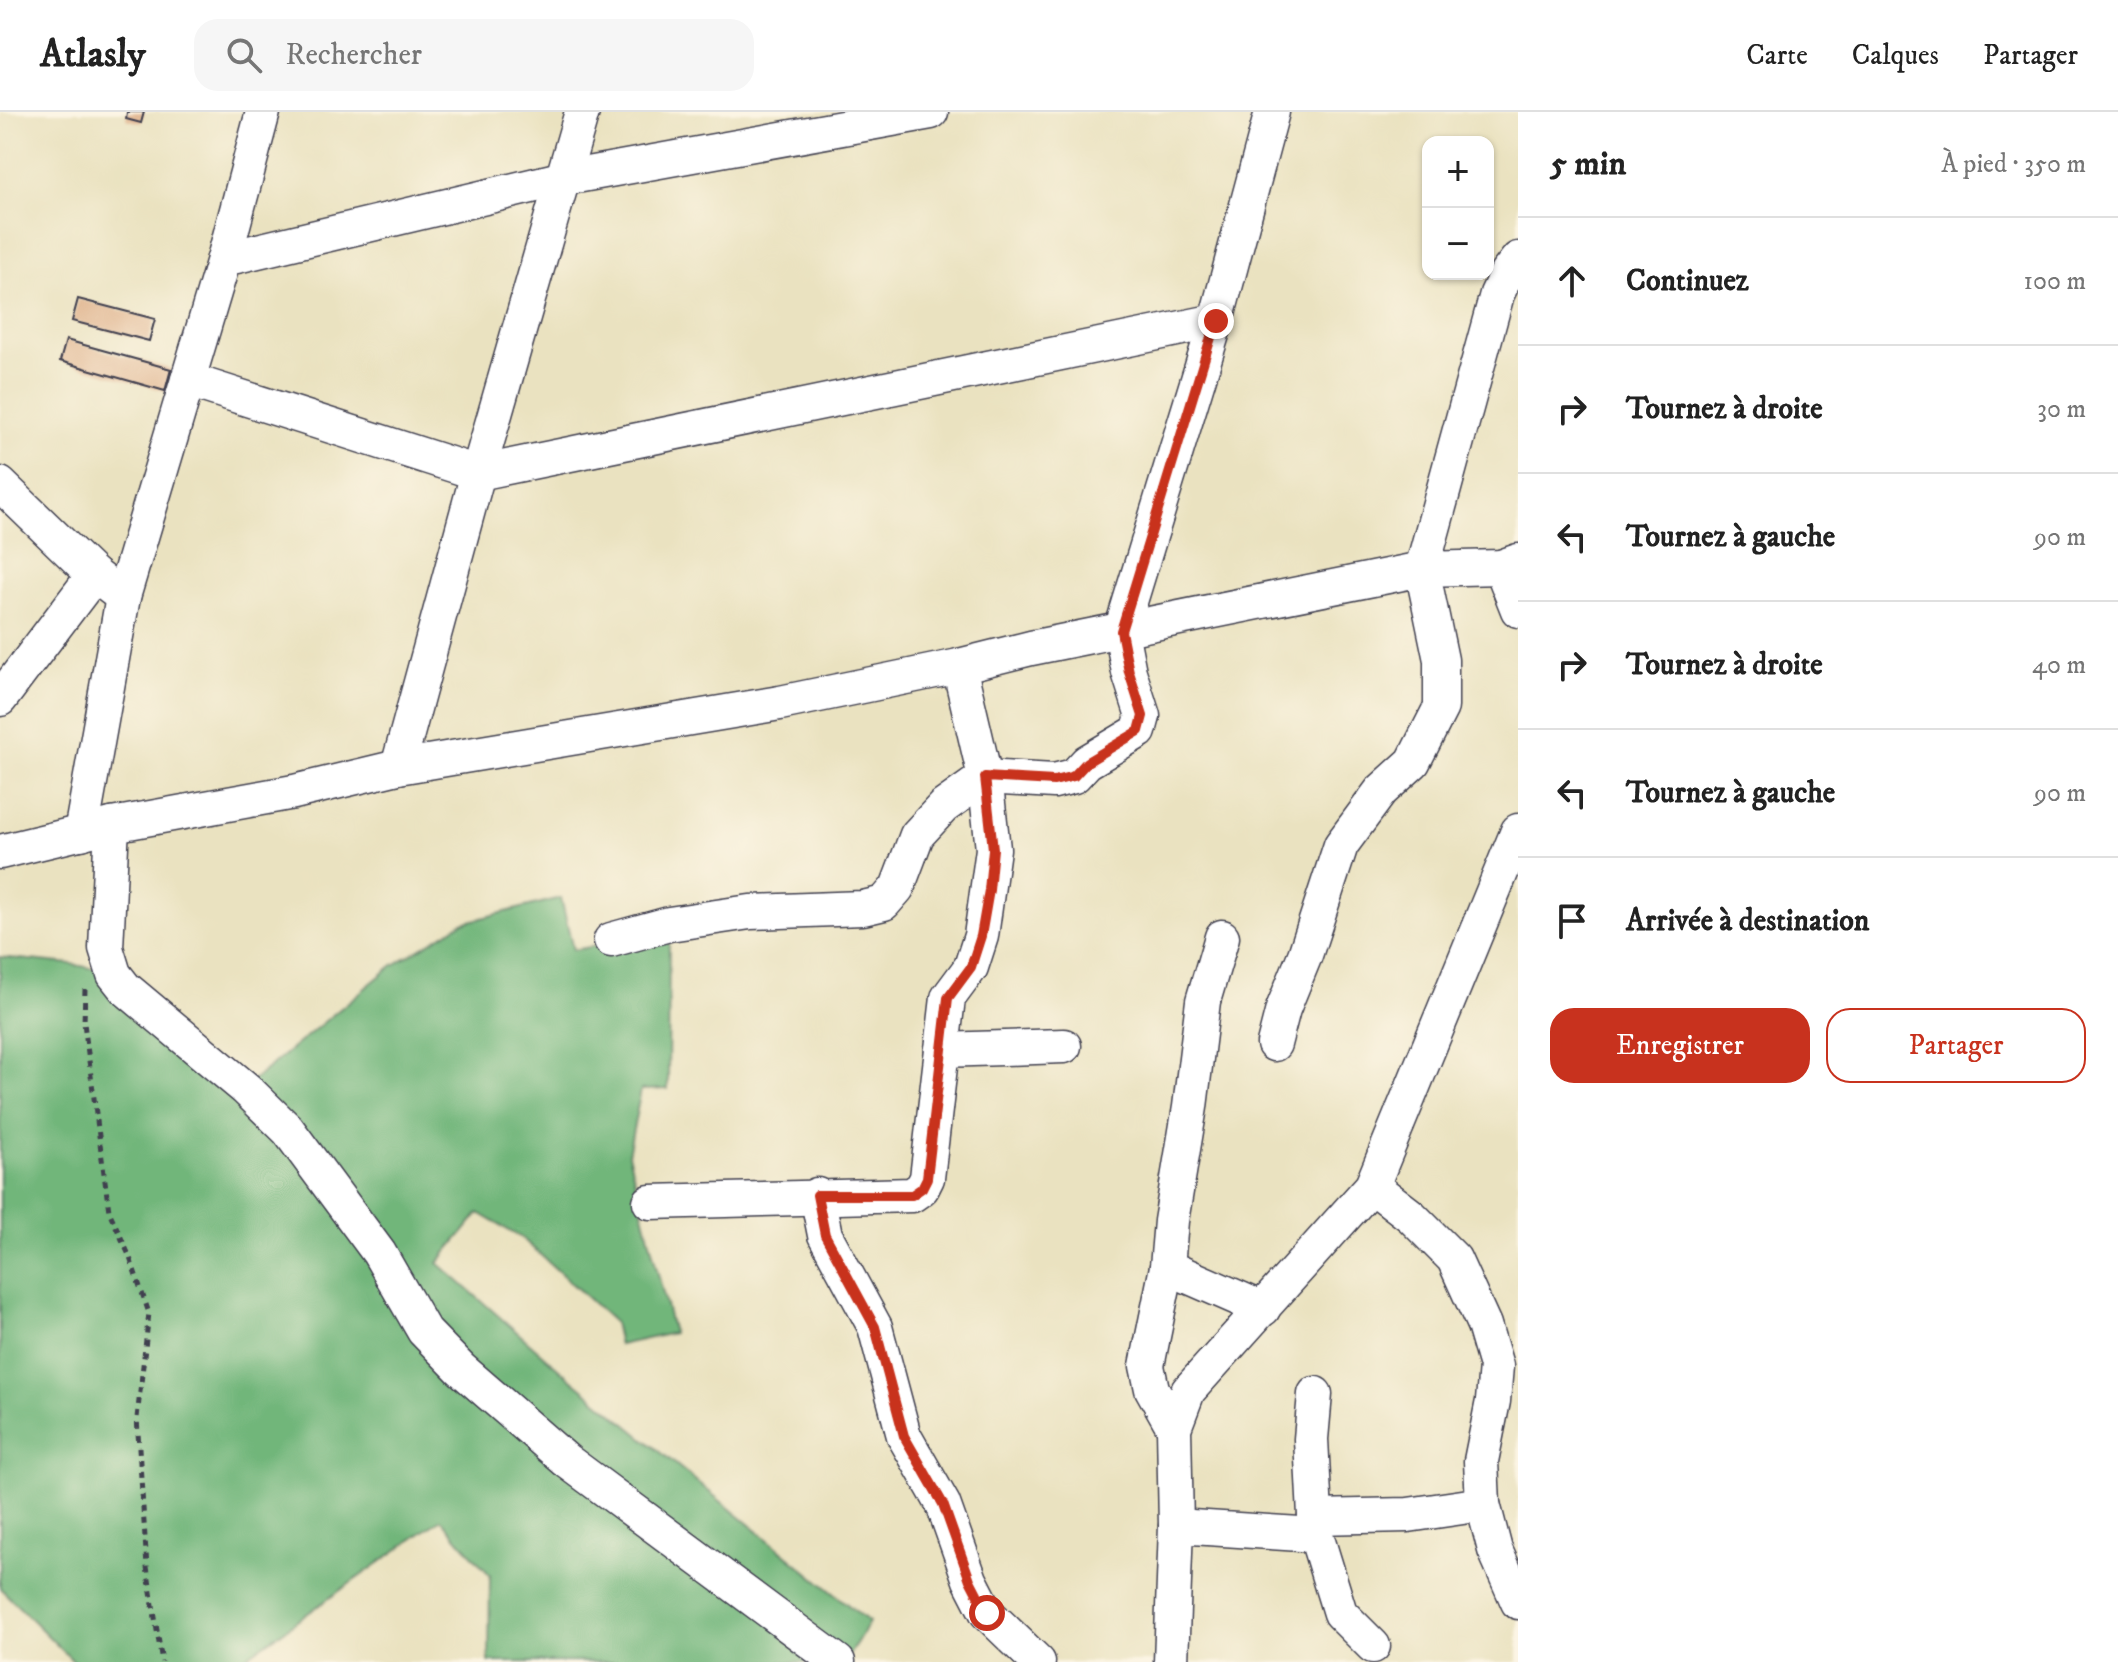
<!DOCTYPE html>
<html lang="fr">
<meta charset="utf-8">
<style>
body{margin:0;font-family:"IM FELL DW Pica",serif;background:#f6f6f6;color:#222}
.controls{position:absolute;right:24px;top:24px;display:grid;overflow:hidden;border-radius:16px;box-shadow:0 2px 6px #0004}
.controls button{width:72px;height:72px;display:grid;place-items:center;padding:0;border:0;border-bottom:2px solid #e0e0e0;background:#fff;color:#222;font:40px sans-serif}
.stop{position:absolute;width:24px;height:24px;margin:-18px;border:6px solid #c8321e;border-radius:50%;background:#fff}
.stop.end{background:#c8321e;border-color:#fff;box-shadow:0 2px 8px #0008}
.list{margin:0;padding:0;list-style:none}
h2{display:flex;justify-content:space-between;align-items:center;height:104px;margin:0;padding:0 32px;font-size:34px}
h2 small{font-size:26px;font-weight:400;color:#767676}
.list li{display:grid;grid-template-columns:52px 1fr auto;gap:24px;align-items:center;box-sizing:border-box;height:128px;padding:0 32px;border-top:2px solid #e0e0e0}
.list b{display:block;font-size:30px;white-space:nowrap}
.list em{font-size:26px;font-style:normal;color:#767676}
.actions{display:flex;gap:16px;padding:24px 32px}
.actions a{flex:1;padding:18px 0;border:2px solid #c8321e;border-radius:24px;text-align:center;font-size:28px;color:#c8321e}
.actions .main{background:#c8321e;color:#fff}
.icon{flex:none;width:44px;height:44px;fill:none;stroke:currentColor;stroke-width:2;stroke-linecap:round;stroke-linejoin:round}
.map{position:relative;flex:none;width:1518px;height:1550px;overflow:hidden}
header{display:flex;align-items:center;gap:48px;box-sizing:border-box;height:112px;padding:0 40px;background:#fff;border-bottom:2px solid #e0e0e0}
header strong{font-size:38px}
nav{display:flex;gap:44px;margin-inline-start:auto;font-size:28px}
.search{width:560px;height:72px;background:#f6f6f6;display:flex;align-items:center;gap:20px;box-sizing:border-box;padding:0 28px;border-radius:24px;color:#767676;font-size:30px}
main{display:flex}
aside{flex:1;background:#fff}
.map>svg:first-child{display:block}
</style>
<header>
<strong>Atlasly</strong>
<div class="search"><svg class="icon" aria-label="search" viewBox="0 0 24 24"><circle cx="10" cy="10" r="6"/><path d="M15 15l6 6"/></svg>Rechercher</div>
<nav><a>Carte</a><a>Calques</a><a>Partager</a></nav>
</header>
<main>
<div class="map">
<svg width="1518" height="1550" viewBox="0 0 1518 1550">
<rect width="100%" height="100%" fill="#fcf5e5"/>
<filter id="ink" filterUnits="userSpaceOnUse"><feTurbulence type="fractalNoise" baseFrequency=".0125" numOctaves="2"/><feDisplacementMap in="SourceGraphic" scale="16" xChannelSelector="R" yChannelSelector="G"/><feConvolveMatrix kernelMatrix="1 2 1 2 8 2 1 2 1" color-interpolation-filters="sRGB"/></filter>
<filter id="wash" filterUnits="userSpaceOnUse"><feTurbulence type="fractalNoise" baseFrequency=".006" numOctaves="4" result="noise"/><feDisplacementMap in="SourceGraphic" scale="32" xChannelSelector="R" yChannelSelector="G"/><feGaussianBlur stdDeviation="1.8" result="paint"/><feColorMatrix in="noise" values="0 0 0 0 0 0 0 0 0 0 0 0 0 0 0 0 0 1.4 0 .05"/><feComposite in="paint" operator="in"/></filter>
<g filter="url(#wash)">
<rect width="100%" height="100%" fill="#eae2c0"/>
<path fill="#71b67a" stroke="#4a6c5a" stroke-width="2" d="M561,786L573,838L669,821L668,977L641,978L628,1042L673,1221L619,1233L614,1210L523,1127L479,1101L438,1151L566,1263L869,1510L845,1550H489L490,1463L441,1407L239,1550H74L0,1476V845L71,852L120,862L239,980L392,854L462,811Z"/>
<g id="blocks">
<g fill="#ddad85">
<path d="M127,0H144L141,11L126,7Z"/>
<path d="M78,187L155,207L149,229L72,209Z"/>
<path d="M66,228L171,257L165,279L60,249Z"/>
</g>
</g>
</g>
<g filter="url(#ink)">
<use href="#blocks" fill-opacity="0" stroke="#403f4f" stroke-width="2"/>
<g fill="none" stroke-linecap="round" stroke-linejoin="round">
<defs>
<g id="minor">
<path d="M224,147L565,66L931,0"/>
<path d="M188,268L478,361L1216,209"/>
<path d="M0,372L94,463L123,485"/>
<path d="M1501,455L1518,498"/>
<path d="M0,587L94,463"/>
<path d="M398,655L478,361L582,0"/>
<path d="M112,713L106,836L114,862L125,876L246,977L288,1018L379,1141L424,1219L461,1257L567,1349L838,1550"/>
<path d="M81,721L123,485L224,147L263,0"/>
<path d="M0,740L112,713L294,680L398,655L780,591L959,554L1031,536L1422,457L1501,455L1518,449"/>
<path d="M1222,825L1203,889L1190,995L1171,1109L1167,1155L1263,1197"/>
<path d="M611,828L669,812L750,800L863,796L884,791L897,776L917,723L943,695L985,665L1054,669L1074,664L1087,650L1139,619L1143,604L1129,560L1121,519L1216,209L1272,0"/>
<path d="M1274,932L1283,897L1305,843L1341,733L1381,679L1413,650L1441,595V548L1422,457L1497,182L1507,161L1518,147"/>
<path d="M942,938L1064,934"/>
<path d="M1372,1074L1411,1104L1454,1147L1484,1213L1496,1254L1493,1289L1481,1349L1483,1392L1495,1438L1518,1490"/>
<path d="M817,1083L825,1123L875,1215L904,1324L943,1392L970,1468L987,1501L1038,1550"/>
<path d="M650,1090L912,1083L922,1076L927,1066L948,886L971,855L981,824L993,737L985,665L959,554"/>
<path d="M1167,1155L1147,1254L1152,1277L1174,1316"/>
<path d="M1315,1282L1311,1327L1316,1423L1340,1501L1373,1534"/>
<path d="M1315,1405L1408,1403L1483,1392"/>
<path d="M1176,1414L1316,1423"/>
<path d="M1171,1550L1176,1414L1174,1316L1188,1279L1372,1074L1518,719"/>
</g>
</defs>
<use href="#minor" stroke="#403f4f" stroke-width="37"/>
<path stroke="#403f4f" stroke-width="5" stroke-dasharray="6 6" stroke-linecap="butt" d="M85,877L84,911L109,1099L129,1143L149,1201L137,1306L147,1455L162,1550"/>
<use href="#minor" stroke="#fff" stroke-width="34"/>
</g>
</g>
<g fill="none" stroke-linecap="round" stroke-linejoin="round" filter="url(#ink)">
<path stroke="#c8321e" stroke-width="10" d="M987,1501L970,1468L943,1392L904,1324L875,1215L825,1123L817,1083H912L922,1076L927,1066L948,886L971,855L981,824L989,778L993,737L985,665L1054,669L1074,664L1087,650L1139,619L1143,604L1129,560L1121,519L1216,209"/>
</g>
</svg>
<div class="controls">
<button>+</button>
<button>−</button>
</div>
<div class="stop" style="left:987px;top:1501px"></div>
<div class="stop end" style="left:1216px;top:209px"></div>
</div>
<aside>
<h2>5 min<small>À pied · 350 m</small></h2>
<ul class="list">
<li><svg class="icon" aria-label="ahead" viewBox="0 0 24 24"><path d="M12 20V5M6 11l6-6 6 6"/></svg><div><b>Continuez</b></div><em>100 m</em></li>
<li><svg class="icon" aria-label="right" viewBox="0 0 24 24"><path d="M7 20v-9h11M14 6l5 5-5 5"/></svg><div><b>Tournez à droite</b></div><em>30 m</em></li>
<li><svg class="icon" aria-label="left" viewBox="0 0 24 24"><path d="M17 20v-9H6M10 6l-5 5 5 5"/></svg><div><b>Tournez à gauche</b></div><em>90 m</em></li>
<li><svg class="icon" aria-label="right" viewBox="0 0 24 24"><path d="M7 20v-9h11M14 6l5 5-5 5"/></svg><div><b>Tournez à droite</b></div><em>40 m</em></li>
<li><svg class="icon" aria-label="left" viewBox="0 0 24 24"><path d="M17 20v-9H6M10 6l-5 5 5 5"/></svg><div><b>Tournez à gauche</b></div><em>90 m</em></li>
<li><svg class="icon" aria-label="arrive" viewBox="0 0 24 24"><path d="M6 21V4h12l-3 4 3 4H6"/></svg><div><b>Arrivée à destination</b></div></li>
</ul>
<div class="actions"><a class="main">Enregistrer</a><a>Partager</a></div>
</aside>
</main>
